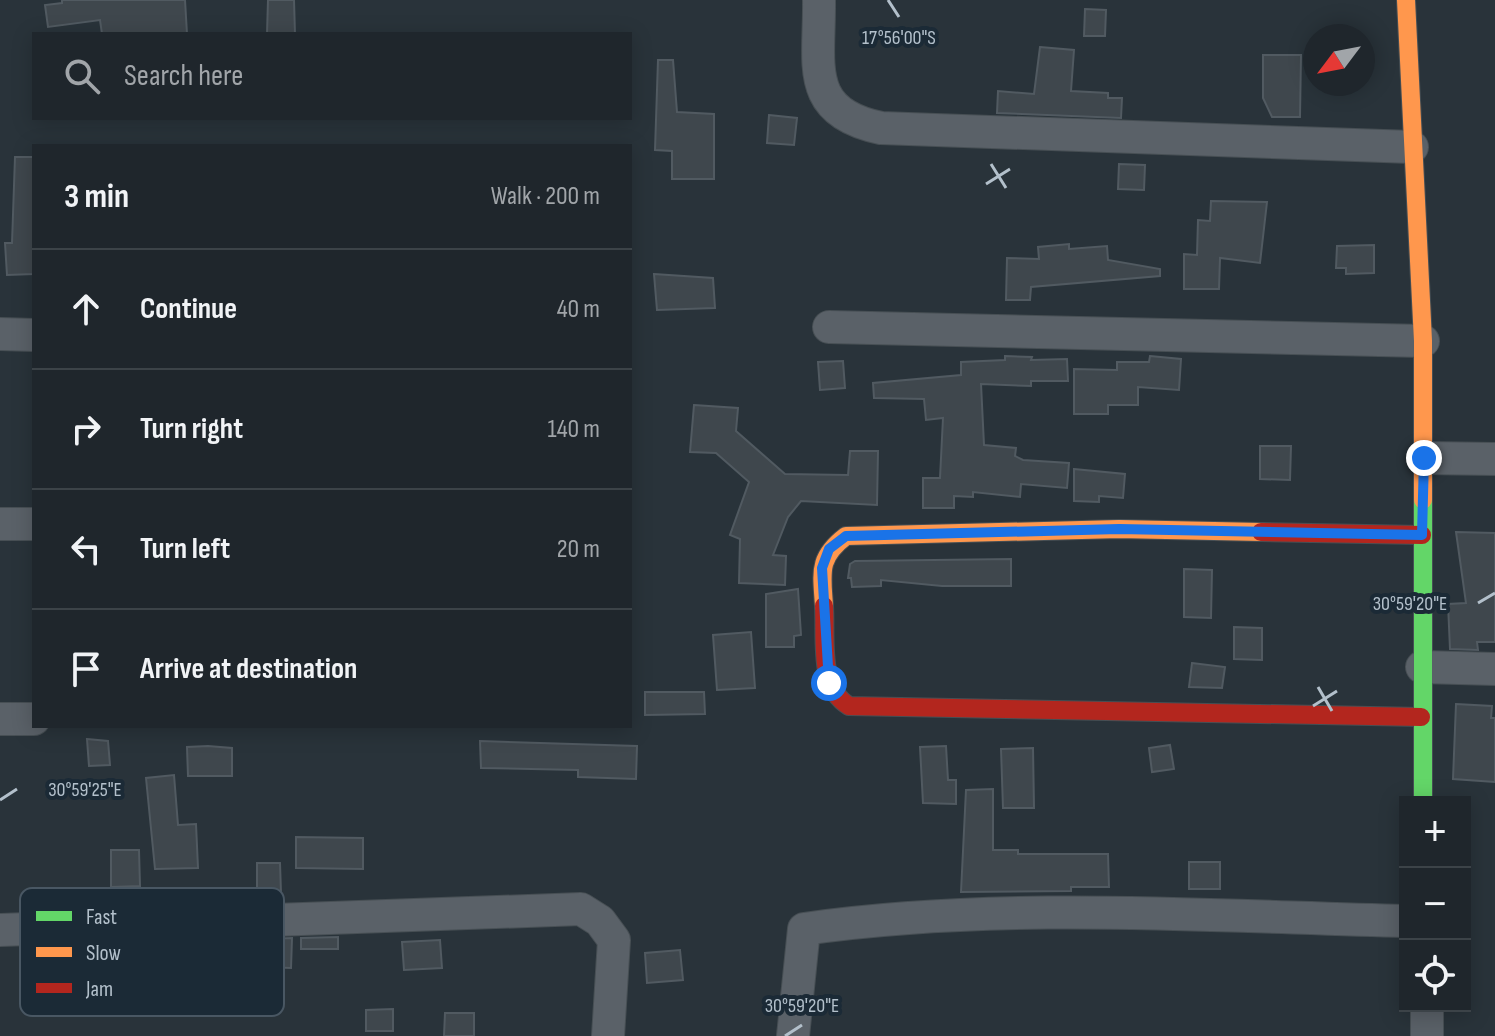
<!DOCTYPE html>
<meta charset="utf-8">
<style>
body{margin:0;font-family:"Sofia Sans Condensed",sans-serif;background:#272e34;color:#f1f3f6}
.controls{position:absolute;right:24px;bottom:24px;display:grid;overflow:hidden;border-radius:0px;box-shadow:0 4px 20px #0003}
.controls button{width:72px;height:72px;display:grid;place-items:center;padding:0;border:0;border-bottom:2px solid #3c4348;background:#1f262c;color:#f1f3f6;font:40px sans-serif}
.compass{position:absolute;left:1303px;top:24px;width:72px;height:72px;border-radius:50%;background:#1f262c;box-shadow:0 4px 20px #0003;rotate:238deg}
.stop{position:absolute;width:24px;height:24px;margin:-18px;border:6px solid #1a73e8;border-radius:50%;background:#fff}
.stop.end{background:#1a73e8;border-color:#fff;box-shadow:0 2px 8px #0008}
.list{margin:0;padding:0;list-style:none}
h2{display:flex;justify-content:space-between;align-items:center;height:104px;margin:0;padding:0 32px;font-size:34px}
h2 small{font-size:26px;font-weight:400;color:#a1a5a9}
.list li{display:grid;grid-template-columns:52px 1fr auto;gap:24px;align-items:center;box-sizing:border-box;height:120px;padding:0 32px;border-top:2px solid #3c4348}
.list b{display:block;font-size:30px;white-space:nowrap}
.list em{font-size:26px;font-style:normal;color:#a1a5a9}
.icon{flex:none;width:44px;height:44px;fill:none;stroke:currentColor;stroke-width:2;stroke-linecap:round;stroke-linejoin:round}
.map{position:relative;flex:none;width:1495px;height:1036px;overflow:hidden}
.search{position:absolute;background:#1f262c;box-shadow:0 4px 20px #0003;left:32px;top:32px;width:600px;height:88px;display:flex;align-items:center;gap:20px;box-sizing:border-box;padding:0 28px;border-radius:0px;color:#a1a5a9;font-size:30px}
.panel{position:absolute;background:#1f262c;box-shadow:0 4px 20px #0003;left:32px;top:144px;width:600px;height:584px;border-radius:0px}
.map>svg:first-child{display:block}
</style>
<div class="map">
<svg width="1495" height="1036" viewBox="0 0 1495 1036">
<rect width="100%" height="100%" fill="#29333a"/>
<g fill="#3f474d" stroke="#515a61" stroke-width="2">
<path d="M62,0H185L187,34H102L100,20L48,27L45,5L62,3Z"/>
<path d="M268,0H294L295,34H267Z"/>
<path d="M1085,9L1106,10L1105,36H1084Z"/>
<path d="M1040,47L1074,50L1071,91L1108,93V98H1122L1121,118L997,113L998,91L1034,94Z"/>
<path d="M1263,55H1301L1300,117H1272L1263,98Z"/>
<path d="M658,60H673L677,112L714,114V179H672V151L655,150Z"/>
<path d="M769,115L797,118L794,145L767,143Z"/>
<path d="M15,157H34V274L7,275L5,243H12Z"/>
<path d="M1119,164L1145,165L1144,190L1118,189Z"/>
<path d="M1211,201L1267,202L1260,263L1220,258L1219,289H1184V254L1197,255L1198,220L1210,221Z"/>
<path d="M1069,244V249L1107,246L1108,260L1160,269V276L1031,287L1030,300H1006L1007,258L1039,259L1038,247Z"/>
<path d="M1374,245V273L1346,274V268H1336L1337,246Z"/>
<path d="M654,274L713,278L715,308L657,310Z"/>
<path d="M1005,356L1032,357L1031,360L1067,359L1068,381H1031V386L981,384L984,445L1016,448L1015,456L1023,460L1069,463L1067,488L1021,484L1020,497L973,492V497L954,496V508H923V478H940L943,418L926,420L924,399L874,398L873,383L961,375V362L1005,360Z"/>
<path d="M1150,356L1181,359L1179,390L1138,387V405H1108V414H1074V369L1117,370V362H1149Z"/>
<path d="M843,361L845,388L820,390L818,362Z"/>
<path d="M694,405L738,408L736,431L785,474L848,475L850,451H878L877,505L801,501L788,517L773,555L786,556L785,585L739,583L740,539L730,535L749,482L716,453L690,452Z"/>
<path d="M1260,446H1291L1290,480L1260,479Z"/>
<path d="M1074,469L1125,474L1123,498L1099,496V502L1074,501Z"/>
<path d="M1456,532L1495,533V642H1477L1478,650L1450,649L1448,604L1466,603Z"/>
<path d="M1011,559V586H942L881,580V586L852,587L851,578H848L850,564L855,561Z"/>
<path d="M1184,569L1212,570L1211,618L1184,617Z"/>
<path d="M798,589L801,635L794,636V647H766V594Z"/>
<path d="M1234,627L1262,628V660L1234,659Z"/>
<path d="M751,632L755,688L717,690L713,635Z"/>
<path d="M1192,663L1225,667L1222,688L1189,687Z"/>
<path d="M645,692H704L705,714L645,715Z"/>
<path d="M1456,704L1492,706L1491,718H1495V782L1453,779Z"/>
<path d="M87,739L108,741L110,765L89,766Z"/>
<path d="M480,741L637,746L636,779L578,777V770L481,768Z"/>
<path d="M1170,745L1174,769L1152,772L1149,748Z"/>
<path d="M208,746L232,748V776H188L187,747Z"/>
<path d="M946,746L948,780H956V804L923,803L920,747Z"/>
<path d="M1033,748L1034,808H1003L1001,749Z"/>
<path d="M174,775L178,825L196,824L198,868L155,869L146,778Z"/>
<path d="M993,789V850H1018V854H1108L1109,887H1071V891L961,892L966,790Z"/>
<path d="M296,837L363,838V869L296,868Z"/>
<path d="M111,850H139L140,886L111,887Z"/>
<rect x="1189" y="862" width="31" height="27"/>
<path d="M257,863H280L281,893H257Z"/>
<path d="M338,937V949H301V938Z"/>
<path d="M292,938L291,968L265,967L267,939Z"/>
<path d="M440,940L442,968L404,970L402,942Z"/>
<path d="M680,950L683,980L647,983L645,953Z"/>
<path d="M393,1009V1031H366V1010Z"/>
<path d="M445,1013H474V1036H444Z"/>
</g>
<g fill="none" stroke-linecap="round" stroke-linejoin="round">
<defs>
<g id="street">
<path d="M819,0C820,64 803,112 881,128L1412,147"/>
<path d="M829,327L1423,341"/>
<path d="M0,334L34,335"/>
<path d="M1424,458L1495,459"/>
<path d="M0,524H34"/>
<path d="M1422,667L1495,669"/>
<path d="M0,719H34"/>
<path d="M0,930L581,909L600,921L614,940L608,1036"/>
<path d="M1427,1006V1036"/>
<path d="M793,1036L804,929C1002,901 1206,916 1405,921"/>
</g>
<path id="fast" d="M1423,500V802"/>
<g id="slow">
<path d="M1406,0L1423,341V500"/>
<path d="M824,606C822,573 817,558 846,536L1119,529L1261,532"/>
</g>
<g id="jam">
<path d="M1261,532L1422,535"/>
<path d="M824,606C826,638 818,688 849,706L1421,717"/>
</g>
</defs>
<use href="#street" stroke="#474f54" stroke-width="34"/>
<use href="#fast" stroke="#474f54" stroke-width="20"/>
<use href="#slow" stroke="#474f54" stroke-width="20"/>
<use href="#jam" stroke="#474f54" stroke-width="20"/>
<use href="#street" stroke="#5a6168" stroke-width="32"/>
<use href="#fast" stroke="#63d668" stroke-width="18"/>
<use href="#slow" stroke="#ff974d" stroke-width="18"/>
<use href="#jam" stroke="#b3261e" stroke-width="18"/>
</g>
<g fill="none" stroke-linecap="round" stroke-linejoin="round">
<path stroke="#1a73e8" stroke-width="10" d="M829,683L822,568L829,549L846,536L1119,529L1422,535L1424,458"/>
</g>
<path fill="none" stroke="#b3c0cb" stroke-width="3" d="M888,0L899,17M991,164L1006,188M986,184L1010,169M1478,603L1495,593M1318,687L1332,711M1313,706L1337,691M0,800L17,789M785,1036L802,1025"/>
<rect x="20" y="888" width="264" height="128" rx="12" fill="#1b2a36" stroke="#495763" stroke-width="2"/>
<rect x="36" y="911" width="36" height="10" fill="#63d668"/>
<rect x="36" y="947" width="36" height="10" fill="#ff974d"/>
<rect x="36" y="983" width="36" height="10" fill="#b3261e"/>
<g font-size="22" fill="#b3c0cb">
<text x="86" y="924">Fast</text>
<text x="86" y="960">Slow</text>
<text x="86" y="996">Jam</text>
</g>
<g font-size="20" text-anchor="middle" fill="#b3c0cb" stroke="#1b2a36" stroke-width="8" stroke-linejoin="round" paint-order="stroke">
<text x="899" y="44">17°56'00"S</text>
<text x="1410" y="610">30°59'20"E</text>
<text x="85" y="796">30°59'25"E</text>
<text x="802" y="1012">30°59'20"E</text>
</g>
</svg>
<div class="controls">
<button>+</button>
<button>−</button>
<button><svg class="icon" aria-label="locate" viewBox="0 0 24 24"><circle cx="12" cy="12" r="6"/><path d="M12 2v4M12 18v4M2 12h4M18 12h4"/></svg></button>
</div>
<svg class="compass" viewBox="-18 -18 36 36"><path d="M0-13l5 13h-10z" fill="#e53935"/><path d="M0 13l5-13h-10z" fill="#a1a5a9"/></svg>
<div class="stop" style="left:829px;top:683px"></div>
<div class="stop end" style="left:1424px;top:458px"></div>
<div class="search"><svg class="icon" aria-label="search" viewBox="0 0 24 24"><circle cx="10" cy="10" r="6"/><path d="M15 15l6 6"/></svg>Search here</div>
<section class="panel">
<h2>3 min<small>Walk · 200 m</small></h2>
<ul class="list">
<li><svg class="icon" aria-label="ahead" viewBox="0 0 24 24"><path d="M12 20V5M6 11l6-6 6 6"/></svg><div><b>Continue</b></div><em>40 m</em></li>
<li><svg class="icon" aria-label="right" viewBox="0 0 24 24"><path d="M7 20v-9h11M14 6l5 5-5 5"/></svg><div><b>Turn right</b></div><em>140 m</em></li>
<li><svg class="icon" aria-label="left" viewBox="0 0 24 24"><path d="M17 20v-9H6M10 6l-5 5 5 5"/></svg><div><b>Turn left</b></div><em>20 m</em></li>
<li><svg class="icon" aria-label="arrive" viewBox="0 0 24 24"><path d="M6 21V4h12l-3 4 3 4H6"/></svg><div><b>Arrive at destination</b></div></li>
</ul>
</section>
</div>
